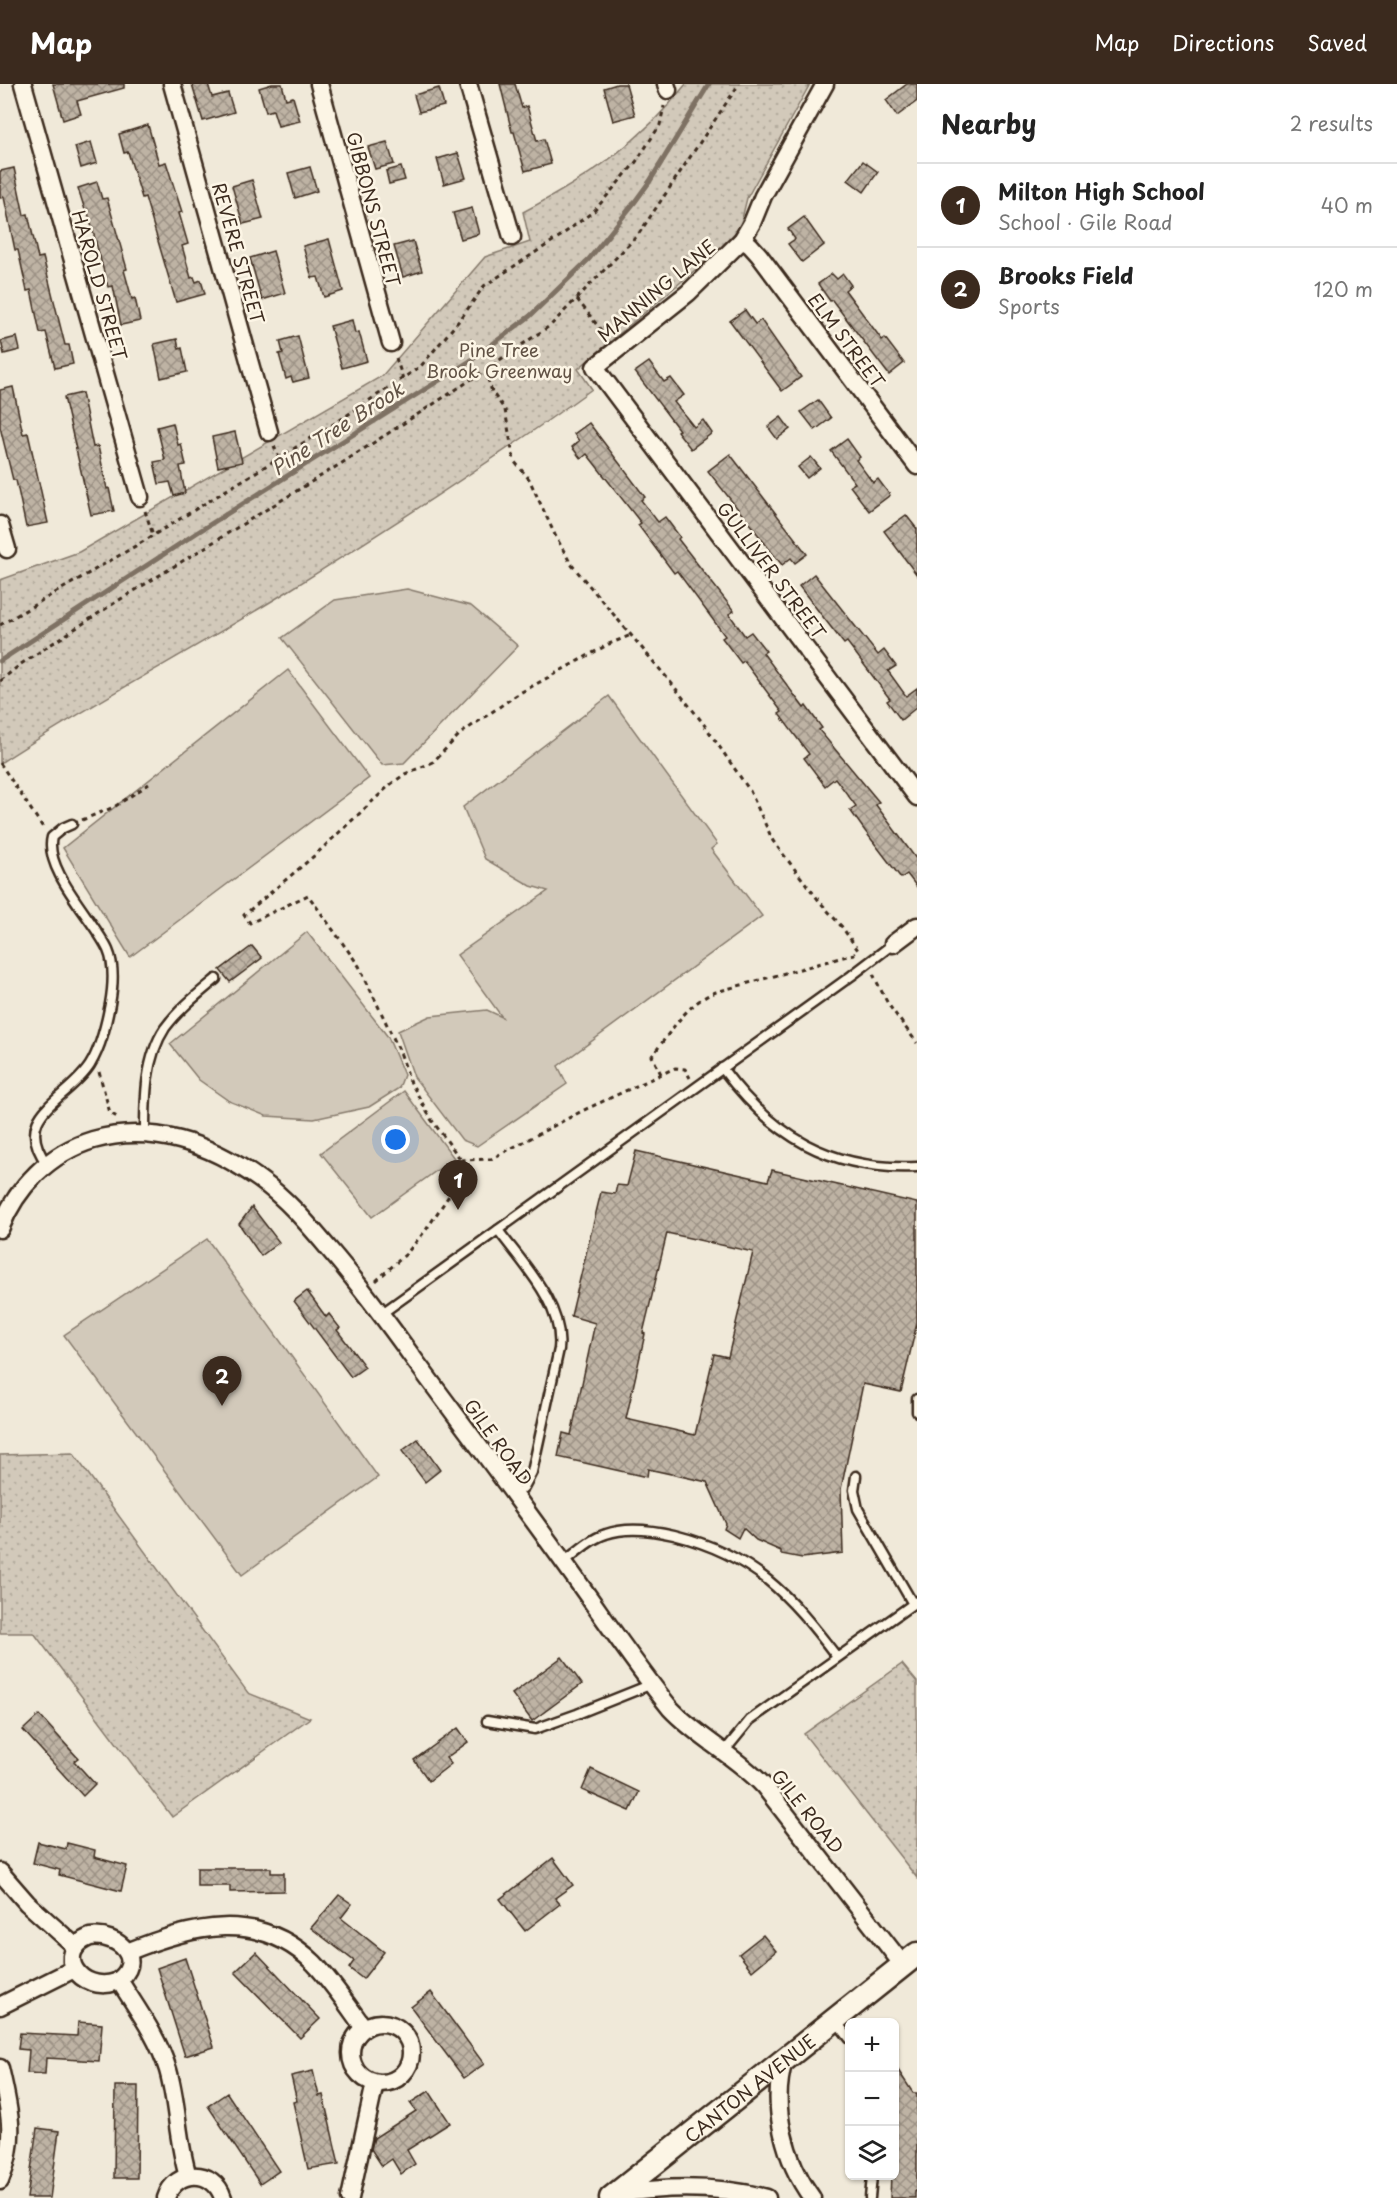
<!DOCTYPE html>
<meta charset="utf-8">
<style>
body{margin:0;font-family:"Playpen Sans",sans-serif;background:#f6f6f6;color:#222}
.controls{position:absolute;right:18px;bottom:18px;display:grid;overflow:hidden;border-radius:9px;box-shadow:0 2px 4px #0004}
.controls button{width:54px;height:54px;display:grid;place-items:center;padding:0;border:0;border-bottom:2px solid #e0e0e0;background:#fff;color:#222;font:30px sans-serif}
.you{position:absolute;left:396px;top:1056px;width:21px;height:21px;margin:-15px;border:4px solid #fff;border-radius:50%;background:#1a73e8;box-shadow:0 0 0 9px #1a73e833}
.badge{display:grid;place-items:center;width:39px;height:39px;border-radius:50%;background:#3b2a1e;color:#fff;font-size:20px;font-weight:700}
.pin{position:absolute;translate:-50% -50px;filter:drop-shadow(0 2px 3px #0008)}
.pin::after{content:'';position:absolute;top:32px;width:21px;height:18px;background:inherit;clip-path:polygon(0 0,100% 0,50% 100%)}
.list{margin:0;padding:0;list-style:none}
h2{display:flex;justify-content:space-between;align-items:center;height:78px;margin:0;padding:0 24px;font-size:26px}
h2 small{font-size:20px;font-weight:400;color:#767676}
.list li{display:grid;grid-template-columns:39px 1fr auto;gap:18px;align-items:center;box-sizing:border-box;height:84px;padding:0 24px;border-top:2px solid #e0e0e0}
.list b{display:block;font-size:22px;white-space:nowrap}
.list p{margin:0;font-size:20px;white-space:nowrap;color:#767676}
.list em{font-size:20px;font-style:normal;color:#767676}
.icon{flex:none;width:33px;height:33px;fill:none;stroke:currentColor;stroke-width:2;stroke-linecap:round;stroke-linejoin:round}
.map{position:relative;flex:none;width:917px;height:2114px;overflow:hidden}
header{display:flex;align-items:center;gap:36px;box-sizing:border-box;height:84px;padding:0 30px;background:#3b2a1e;color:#fff}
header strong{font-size:28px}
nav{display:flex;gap:33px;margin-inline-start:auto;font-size:21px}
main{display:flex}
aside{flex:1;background:#fff}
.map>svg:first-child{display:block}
</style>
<header>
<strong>Map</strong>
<nav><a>Map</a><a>Directions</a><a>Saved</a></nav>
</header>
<main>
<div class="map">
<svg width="917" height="2114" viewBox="0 0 917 2114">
<defs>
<pattern id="park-dots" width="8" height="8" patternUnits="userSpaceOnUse" patternTransform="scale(1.5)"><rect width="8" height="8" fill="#d2c9ba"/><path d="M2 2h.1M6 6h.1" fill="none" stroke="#b5ad9f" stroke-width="1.8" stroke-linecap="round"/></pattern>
<pattern id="building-cross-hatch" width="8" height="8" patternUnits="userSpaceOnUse" patternTransform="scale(1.5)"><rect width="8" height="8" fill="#beb3a4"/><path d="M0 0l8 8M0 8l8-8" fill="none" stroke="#9c9285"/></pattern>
</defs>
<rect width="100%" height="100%" fill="#f0e9d9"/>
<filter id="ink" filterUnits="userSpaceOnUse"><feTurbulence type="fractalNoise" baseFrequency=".0167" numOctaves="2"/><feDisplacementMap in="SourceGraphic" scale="12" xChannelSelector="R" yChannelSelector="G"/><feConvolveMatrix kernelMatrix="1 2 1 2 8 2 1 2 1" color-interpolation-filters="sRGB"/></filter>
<g filter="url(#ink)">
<g fill="url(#park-dots)" stroke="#867a6c" stroke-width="1.5">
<path d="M686,0H810L747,114L740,143L720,165L578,285L592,305C493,377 389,444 285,509C191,567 93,618 0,679V496L79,468L382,292L485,173L530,158L523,128C588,94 640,59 686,0Z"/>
<path d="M73,1369L248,1609L310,1634L172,1733L34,1549H0V1371Z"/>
<path d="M902,1580L917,1598V1794L804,1650Z"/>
</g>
<g fill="#d2c9ba" stroke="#867a6c" stroke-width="1.5">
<path d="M407,505L471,522L518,562L404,679L382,681L282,554L335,516Z"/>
<path d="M288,586L369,694L130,873L63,764Z"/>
<path d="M609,612L717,760L711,765L762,832L558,982L567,1000L477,1062L462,1056L414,993L398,947L430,932L487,926L502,933L457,871L548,807L531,802L485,775L463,723Z"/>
<path d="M307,848L388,953L404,991L399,1004L369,1023L314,1035L266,1032L229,1017L199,996L170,960Z"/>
<path d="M404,1007L454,1074L372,1133L321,1069Z"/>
<path d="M207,1155L378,1393L242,1491L64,1251Z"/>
</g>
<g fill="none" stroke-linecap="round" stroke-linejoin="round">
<path stroke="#7e7163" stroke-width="5" d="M0,577L198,448L470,277L530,232L589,175L634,119L650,97L709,0"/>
</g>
<g fill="url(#building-cross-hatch)" stroke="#3b2a1e" stroke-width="1.5" fill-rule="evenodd">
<path d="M53,0H124V4L77,17L81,30L63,36Z"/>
<path d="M192,0H208L212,13L228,9L234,28L203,37Z"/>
<path d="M272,0H282L286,15L293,13L300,37L278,42L273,26L266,28L259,4Z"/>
<path d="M500,0H515L522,24L527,22L537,57L544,55L551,80L525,87L514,48H512Z"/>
<path d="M617,0H626L635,31L613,37L604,4Z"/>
<path d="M907,0H917V17L897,32L886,16Z"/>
<path d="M439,4L444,22L419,28L414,11Z"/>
<path d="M148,41L159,80L166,78L182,128L179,129L188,160L182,162L191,194L194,193L196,198L201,196L205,210L176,218L145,113L142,114L128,68L124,69L119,50Z"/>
<path d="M91,58L97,79L81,84L75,63Z"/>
<path d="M387,58L394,80L375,85L368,63Z"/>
<path d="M458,69L466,94L444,100L437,75Z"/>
<path d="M863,77L878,88L864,108L848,96Z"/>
<path d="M310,83L317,107L295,114L288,89Z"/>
<path d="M401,83L405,96L389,100L386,87Z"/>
<path d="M14,84L24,131L28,130L38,174L43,173L65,261H69L73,280L55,284L46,248L40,249L31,206L27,207L18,166H15L4,113L0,114V87Z"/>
<path d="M252,96L263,135L243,140L232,102Z"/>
<path d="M97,98L102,115L107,114L127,185L124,186L132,215L135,214L140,237L121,241L113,202L108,203L87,125L85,126L78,104Z"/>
<path d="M472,124L479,150L461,155L453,129Z"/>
<path d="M804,133L824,161L802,178L788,160L795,155L788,145Z"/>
<path d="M329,155L343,207L324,213L318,193L312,194L303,162Z"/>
<path d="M413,157L422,187L403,193L394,162Z"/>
<path d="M273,167L285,209L262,216L250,174Z"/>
<path d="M832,190L837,195L843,190L851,201L845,206L882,256L885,254L904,279L889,291L832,216L830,217L818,200Z"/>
<path d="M745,226L755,240L761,236L801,293L782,307L730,237Z"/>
<path d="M352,236L355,249L359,248L367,277L342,284L330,242Z"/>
<path d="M298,252L309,294L293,298L291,293L286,295L279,270L283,269L280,257Z"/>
<path d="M17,253L20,266L4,270L1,257Z"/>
<path d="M177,255L179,265L182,264L187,288L161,294L154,260Z"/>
<path d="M649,278L664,298L671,294L684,311L674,318L694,343L703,336L712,349L691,365L677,347L679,346L635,288Z"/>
<path d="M13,303L23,350L28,349L48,439L26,443L16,396H13L0,343V306Z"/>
<path d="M82,309L93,363L98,362L107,405L109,404L114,427L91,431L64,313Z"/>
<path d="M818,316L831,334L815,346L801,328Z"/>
<path d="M781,333L790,345L777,355L768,343Z"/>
<path d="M173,339L178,361L181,360L186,381L180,382L185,409L174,412L170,398L159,400L154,378L165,376L157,343Z"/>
<path d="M589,339L645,413L641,416L658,438L665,433L680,453L678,455L734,527L729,530L745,552L751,548L766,567L763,569L804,624L806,622L822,644L819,646L879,718L876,721L917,776V803L907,790L901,794L865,747L850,726L856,722L835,694L825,702L804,674L809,670L779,630L782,628L744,577L741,579L722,554L725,552L677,487L674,489L638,441L641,439L587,370L581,375L572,363L579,357L574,350Z"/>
<path d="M235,348L242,378L218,383L212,353Z"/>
<path d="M847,355L860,373L856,376L873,399L878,395L890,411L869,427L850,402L855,399L831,367Z"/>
<path d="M730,370L807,470L795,479L791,474L782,481L708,387Z"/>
<path d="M811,373L820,384L807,394L798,383Z"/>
<path d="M906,431L917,445V491L884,447Z"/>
<path d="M814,490L878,571L884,566L896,582L888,587L906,612L917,604V623L901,636L887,617L890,615L847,558L844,560L799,502Z"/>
<path d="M252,862L262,874L230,898L220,886Z"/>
<path d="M636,1067L768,1097L772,1086L917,1119V1239L901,1308L863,1300L841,1405L843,1469L802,1474L781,1470V1467L756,1456L743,1444L738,1454L724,1445L726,1440L707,1398L648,1385L647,1393L558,1373L563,1349L571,1351L595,1239L571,1232L601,1108L615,1110L617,1101L627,1102ZM667,1149L753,1168L728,1273L714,1270L695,1351L626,1335L645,1250L643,1249Z"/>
<path d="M252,1123L279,1158L261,1172L239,1140Z"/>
<path d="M307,1207L326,1233L329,1230L340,1244L337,1246L365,1283L351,1293L294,1217Z"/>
<path d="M418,1355L440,1386L425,1398L402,1367Z"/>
<path d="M562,1573L582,1600L532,1637L512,1610Z"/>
<path d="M39,1631L78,1674L74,1677L95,1700L83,1712L23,1646Z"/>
<path d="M458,1644L468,1658L446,1674L451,1680L429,1697L414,1676Z"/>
<path d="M591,1685L639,1708L630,1727L582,1706Z"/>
<path d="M38,1758L66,1765L67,1759L95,1766L94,1773L127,1782L121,1807L59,1791L60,1786L33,1779Z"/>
<path d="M553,1774L573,1801L555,1814L560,1820L525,1847L500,1815Z"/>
<path d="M197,1784H271V1789H284V1807L230,1808V1802H197Z"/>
<path d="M339,1811L352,1820L341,1834L384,1868L363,1895L349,1884L354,1877L311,1844Z"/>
<path d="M763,1851L776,1867L752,1887L739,1870Z"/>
<path d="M256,1868L320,1935L300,1954L235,1888Z"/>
<path d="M185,1874L214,1963L185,1972L157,1884Z"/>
<path d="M431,1908L484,1980L464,1994L411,1923Z"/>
<path d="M78,1938L102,1940L99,1977L46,1974L45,1990L27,1989L29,1966L18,1965L20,1949L77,1952Z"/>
<path d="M894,1980L913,2009H917V2107H915V2114H890L891,2091H894Z"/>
<path d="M313,1987L319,2012L323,2011L339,2080L308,2085L293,2018L297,2017L291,1992Z"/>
<path d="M115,2002H138L137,2094H114Z"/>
<path d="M429,2007L450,2039L407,2066L415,2080L401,2090L392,2075L382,2082L371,2065L374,2054L416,2027L410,2019Z"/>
<path d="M227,2009L279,2087L260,2100L208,2022Z"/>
<path d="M37,2044L59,2047L50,2114H27Z"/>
</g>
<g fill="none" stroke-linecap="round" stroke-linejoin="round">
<defs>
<g id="service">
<path d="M722,984C772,1052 831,1087 917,1083"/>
<path d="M145,1049C145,1015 145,974 165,944C179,925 198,910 216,895"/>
<path d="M47,1080C10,1030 68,1016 90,981C101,963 106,941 110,920C113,903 115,882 108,866C95,837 43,786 52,753L63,744L72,740"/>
<path d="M498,1146C523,1180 564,1221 559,1265L532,1388L524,1403L514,1412"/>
<path d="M381,1230L851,892L893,860"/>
<path d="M917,1315V1328"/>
<path d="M856,1392L854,1406L858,1425L913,1520"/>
<path d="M564,1478C577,1468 590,1455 606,1450C628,1442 653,1446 674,1451C754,1471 789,1510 837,1573"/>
<path d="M487,1637L535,1645L577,1630L652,1600"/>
<path d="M723,1669L750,1636L917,1517"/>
<path d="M835,1936L850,1955"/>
<path d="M870,2114L872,2092"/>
</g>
<g id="minor">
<path d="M23,0L140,413"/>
<path d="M172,0L269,348"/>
<path d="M319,0L391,259"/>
<path d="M468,0L512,153"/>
<path d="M666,0L668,6"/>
<path d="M825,0L763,112L752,139L742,156L688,209L595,283L917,713"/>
<path d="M742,156L750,161L759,171L917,382"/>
<path d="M0,441L7,465"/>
<path d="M893,860L917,842"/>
<path d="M0,1145C16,1103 50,1069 93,1056C152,1039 210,1060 259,1095C286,1114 308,1140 329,1165C360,1201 388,1239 416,1278C466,1345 516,1412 565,1480C600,1528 633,1578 670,1624C698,1654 736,1672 764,1702L903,1881"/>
<path d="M0,1788L27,1819L76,1863"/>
<path d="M90,1853C119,1849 147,1877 116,1898C80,1910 52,1868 90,1853Z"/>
<path d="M127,1868C192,1842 258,1824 314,1879C333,1899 348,1922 364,1944"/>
<path d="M119,1896C137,1925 158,1953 168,1986C178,2021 177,2057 188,2092"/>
<path d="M0,1922L74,1885"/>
<circle cx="381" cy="1969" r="30"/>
<path d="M784,1977C770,2022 785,2077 812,2114"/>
<path d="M0,1984C10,2027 17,2055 0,2097"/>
<path d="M617,2110C668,2102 717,2101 767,2114"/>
<path d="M166,2114C175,2085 214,2084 223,2114"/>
<path d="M350,2114L375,1999"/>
</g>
<g id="secondary">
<path id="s1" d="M611,2114L917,1870"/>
</g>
</defs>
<use href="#service" stroke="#3b2a1e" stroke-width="13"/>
<use href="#minor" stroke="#3b2a1e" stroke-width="21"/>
<use href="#secondary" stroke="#3b2a1e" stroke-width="27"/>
<g stroke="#3b2a1e" stroke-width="3" stroke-dasharray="4.5 4.5" stroke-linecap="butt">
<path d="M577,215L607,254"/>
<path d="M396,274L403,295"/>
<path d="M485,286L492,308L505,326L514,377L529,395L555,451L571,480L668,595L703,639L750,707L773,757L820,818L842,843L860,869"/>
<path d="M274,362L279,374"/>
<path d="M145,427L153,451"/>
<path d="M0,541L144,457L337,338L421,282L462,233L484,202L559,153L594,127L636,78L660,41L664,22"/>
<path d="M0,597L21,580L116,518L342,379L463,301L551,241L638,151L739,0"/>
<path d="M0,679L44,745"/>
<path d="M82,736L114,723L149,700"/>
<path d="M873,890L888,920L917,959"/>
<path d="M99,988L110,1029L117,1033"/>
<path d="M661,990L652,972C671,948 686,919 716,908L858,869"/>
<path d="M461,1076L491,1075L582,1027L675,984L685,985L690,994"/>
<path d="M376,1197L406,1170L426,1146L452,1107L461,1085V1076L431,1035L410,997L400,968L359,882L308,811L250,839L244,831L314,772L391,700L405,690L433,678L460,650L518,610L609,560L631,551"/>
</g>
<use href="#service" stroke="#fcf5e5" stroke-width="8"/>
<use href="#minor" stroke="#fcf5e5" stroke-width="16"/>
<use href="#secondary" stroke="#fcf5e5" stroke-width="22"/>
</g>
</g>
<g text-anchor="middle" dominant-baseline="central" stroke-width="5" stroke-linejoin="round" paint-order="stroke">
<g font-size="18" fill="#3b2a1e" stroke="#fcf5e5">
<text transform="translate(374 125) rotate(75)">GIBBONS STREET</text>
<text transform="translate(239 169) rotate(74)">REVERE STREET</text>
<text transform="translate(100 201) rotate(74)">HAROLD STREET</text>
<text transform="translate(656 206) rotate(-40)">MANNING LANE</text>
<text transform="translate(847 256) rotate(53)">ELM STREET</text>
<text transform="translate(772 486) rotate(53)">GULLIVER STREET</text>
<text transform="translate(499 1358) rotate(54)">GILE ROAD</text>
<text transform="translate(808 1727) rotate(51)">GILE ROAD</text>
<text stroke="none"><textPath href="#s1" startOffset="177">CANTON AVENUE</textPath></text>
</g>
<g font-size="18" fill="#615245" stroke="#fcf5e5">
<text x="499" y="265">Pine Tree<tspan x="499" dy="21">Brook Greenway</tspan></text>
</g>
<g font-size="20" font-style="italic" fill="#625346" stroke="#fcf5e5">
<text transform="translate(337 344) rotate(-33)">Pine Tree Brook</text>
</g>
</g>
</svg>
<div class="controls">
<button>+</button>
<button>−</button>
<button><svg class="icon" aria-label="layers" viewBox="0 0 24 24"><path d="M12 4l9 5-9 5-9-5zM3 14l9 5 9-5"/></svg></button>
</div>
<div class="you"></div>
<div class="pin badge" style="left:458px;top:1126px">1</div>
<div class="pin badge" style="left:222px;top:1322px">2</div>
</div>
<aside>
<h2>Nearby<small>2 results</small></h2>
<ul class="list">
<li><span class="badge">1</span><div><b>Milton High School</b><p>School · Gile Road</p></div><em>40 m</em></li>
<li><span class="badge">2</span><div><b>Brooks Field</b><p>Sports</p></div><em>120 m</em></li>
</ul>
</aside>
</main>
